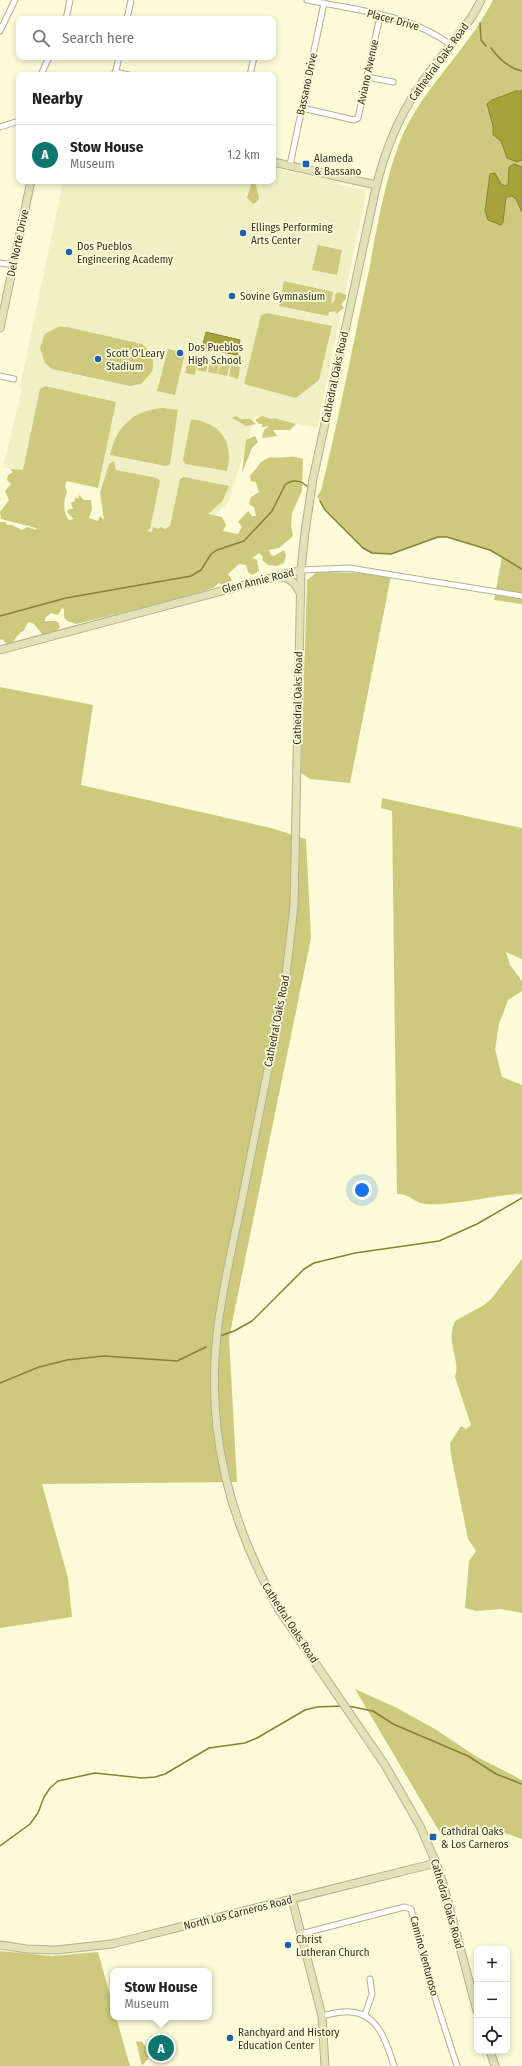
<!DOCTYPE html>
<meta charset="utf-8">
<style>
body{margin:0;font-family:"Fira Sans Condensed",sans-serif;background:#f6f6f6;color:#222}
.controls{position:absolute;right:12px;bottom:12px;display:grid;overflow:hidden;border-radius:8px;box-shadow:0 2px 6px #0003}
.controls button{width:36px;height:36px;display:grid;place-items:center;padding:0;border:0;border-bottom:1px solid #e0e0e0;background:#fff;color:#222;font:20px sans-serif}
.you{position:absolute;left:362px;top:1190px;width:14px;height:14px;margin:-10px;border:3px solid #fff;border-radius:50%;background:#1a73e8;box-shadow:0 0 0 6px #1a73e833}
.badge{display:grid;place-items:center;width:26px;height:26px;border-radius:50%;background:#0f766e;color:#fff;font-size:13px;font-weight:700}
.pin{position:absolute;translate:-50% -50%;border:2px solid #fff;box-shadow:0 1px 4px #0006}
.popup{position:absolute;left:110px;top:1968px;width:102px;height:52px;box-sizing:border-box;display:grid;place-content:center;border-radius:8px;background:#fff;filter:drop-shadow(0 1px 3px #0005);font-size:13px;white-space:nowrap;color:#767676}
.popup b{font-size:15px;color:#222}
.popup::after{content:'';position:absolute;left:50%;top:100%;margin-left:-8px;border:8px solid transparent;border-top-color:#fff}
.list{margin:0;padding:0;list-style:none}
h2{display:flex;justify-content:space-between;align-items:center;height:52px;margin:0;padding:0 16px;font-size:17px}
h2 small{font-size:13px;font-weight:400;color:#767676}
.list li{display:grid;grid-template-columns:26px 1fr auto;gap:12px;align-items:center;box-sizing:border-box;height:60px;padding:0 16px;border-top:1px solid #e0e0e0}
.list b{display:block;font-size:15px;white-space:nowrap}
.list p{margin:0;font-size:13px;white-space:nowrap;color:#767676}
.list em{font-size:13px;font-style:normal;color:#767676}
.icon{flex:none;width:22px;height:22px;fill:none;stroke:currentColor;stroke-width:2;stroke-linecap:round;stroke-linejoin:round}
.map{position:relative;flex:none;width:522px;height:2066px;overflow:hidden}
.search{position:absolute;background:#fff;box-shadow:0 2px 6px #0003;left:16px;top:16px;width:260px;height:44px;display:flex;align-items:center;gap:10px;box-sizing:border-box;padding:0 14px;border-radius:8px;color:#767676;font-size:15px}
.panel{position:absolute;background:#fff;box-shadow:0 2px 6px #0003;left:16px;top:72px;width:260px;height:112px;border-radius:8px}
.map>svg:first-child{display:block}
</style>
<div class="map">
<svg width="522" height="2066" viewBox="0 0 522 2066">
<rect width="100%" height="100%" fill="#fcfbd8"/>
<path fill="#f1f0c5" d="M273,168L331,180L338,184L363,189L366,194L317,428L255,416L229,501L219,512L203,524L150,533L116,519L102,489L3,467L22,388L20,387L63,181H273Z"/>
<g fill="#ceca7d">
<path d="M493,0H522V604L494,600L502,557L490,550L447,537H438L391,554L372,553L363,548L325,510L317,496L321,491C339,418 353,344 369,270C377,228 384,184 399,144C420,89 467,52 493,0Z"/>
<path d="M252,181H255L259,198L257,202L253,204L247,198Z"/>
<path d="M318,245L342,250L337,275L312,270Z"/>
<path d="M284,281L333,292L331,304L335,300V294L339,292L346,295V299L340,305H342L344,308L336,314L335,311L330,312V310L328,316L279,306Z"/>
<path d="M267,313L332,326L319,380L296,398L244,384L261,315Z"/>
<path d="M58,327H67L142,344C152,352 155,360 152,372L141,384L130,386L52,369L45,363L40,348L45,334Z"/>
<path d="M168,349L185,353L175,395L157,391Z"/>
<path d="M189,356L198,358L195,375L185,373Z"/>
<path d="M200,358L209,360L206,372L197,370Z"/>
<path d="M210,361L220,363L217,374L208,372Z"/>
<path d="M221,363L230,365L227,376L218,374Z"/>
<path d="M231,365L240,367L238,379L229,376Z"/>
<path d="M45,386L116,402L98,488L67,481L65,486L67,492C63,500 63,514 69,520L74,519L67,512L69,509H73L71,503L75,501V497L78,499L79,495L84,500H91L92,509L89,518L98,521L100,516L104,520L100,493L109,464L114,461L116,470L157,478L160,481L150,529L147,531L152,532L153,527L158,529L161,527L165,529L170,526L180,479L184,477L229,486L222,502L208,514L222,517L226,525L223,531L238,534L242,527L238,522L248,511L252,516H256L254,507L249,504L251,497L259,492L256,482L251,481L250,476L261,462L270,457C283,459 290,454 303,459L302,491L292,513L291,526L293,536L279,548L269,550L271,555L274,556L284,550L286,555L284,563L277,566L268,565L262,560L263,557L259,553L252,558L257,560L259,571L252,575L248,572L246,565L239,564L228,574L232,580L226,586L219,583L213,588L175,600L76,624L67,621L64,617V609L62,608L58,615L51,613L45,618V621H56L59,623L60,628L54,632L43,635L34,624L28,622L24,630L17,636L12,643L7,644L2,639L0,640V522H6L7,525H12L22,530L27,527L37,530L36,528L1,519L0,512L9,500L5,491L11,484L7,480L8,475L13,472L10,469L23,470L40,389Z"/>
<path d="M163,408L178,410L170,464L166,466L110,455C116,427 133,410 163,408Z"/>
<path d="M236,416L241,419H250L256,424L246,426L232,418Z"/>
<path d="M262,416L271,419L274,418L296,424L290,430H273L277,436L263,438L262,437L264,430L269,426L262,427V424H259L255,420Z"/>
<path d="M191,419C221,423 234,442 227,471L185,464L183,460Z"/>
<path d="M255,436L258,442L252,448L242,473L246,440Z"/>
<path d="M317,572L375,573L391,576L350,783L310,779L301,773L307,580Z"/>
<path d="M0,687L93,705L81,785L271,828L306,839L311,938L229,1338L237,1482L42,1484L68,1578L72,1617L0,1628Z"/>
<path d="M382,798L522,828V959L506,952L510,965L522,981V991L508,1000L499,1024L495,1049L502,1077L522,1085V1194C490,1195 458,1206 425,1204C414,1203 410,1193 397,1194L392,811L381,808Z"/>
<path d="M522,1259V1613L501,1609L476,1611L465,1608L469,1561L476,1551L468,1539L451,1455L450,1443L461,1426L466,1429L471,1425L455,1377C461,1358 445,1344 455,1321L484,1305L492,1298Z"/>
<path d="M355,1689L397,1708L435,1729L477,1757L522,1780V1839L491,1828L442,1836Z"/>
<path d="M0,1951L52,1956L98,1952L113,2006V2017H116L130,2066H0Z"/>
<path d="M136,2041L142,2042L148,2049V2059L142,2066Z"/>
</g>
<g fill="#a8a23a" stroke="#868134">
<path d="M516,91H522V160L517,162L507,158L501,141L493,135V126L487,104L492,100Z"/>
<path d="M514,164L522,167V212L516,199L512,196L506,197L503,222L501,225L488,220L485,210L490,174L495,173L501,184L505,186L508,185L509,167Z"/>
<path d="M206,332L240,340L237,355L202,348Z"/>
</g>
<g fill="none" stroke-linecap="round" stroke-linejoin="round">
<g stroke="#868134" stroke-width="1.5">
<path d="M480,23L481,40L486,46"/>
<path d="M491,48C499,59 508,68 522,71"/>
<path d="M320,501L325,510L363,548L372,553L391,554L438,537H447L490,550L522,569"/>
<path d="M0,616L66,598L191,576L201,570L211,554L217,550L244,541L272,511L285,485C292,479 301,480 308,487"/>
<path d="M220,1336L234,1331L252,1321L304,1269L314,1263L355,1253L439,1241L477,1224L522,1198"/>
<path d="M0,1383L39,1367L67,1360L104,1356L177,1361L206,1347"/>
<path d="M348,1706L373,1711L393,1724L468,1756L496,1774L522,1784"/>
<path d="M0,1846L30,1824L38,1813L44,1797L50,1788L58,1781L95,1773L142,1778L155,1777L165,1774L209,1748L245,1743L257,1738L305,1710L317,1707L342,1706"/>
</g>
<defs>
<g id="street">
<path d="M307,0C355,10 410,14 451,45"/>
<path d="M66,19L70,0"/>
<path d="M127,19L131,0"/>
<path d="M0,31L15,0"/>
<path d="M115,72L129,75"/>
<path d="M41,75L49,57"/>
<path d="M115,75L119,57"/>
<path d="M250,75L254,57"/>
<path d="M367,77L393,82"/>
<path d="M302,108L354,120L358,118L380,16"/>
<path d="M0,127L19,121"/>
<path d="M290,165L324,3"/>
<path d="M0,263L13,265"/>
<path d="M0,376L14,379"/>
<path d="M301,570L349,568L522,596"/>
<path d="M301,1934L404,1907L411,1909L430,1982L457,2066"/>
<path d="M365,2015L372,1994L370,1979"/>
<path d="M322,2016C331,2014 341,2011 350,2012C378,2013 387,2043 394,2066"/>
</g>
<g id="secondary">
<path d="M273,162L376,185"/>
<path d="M0,328L31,181"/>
<path d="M280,577C291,578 295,583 300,593"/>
<path d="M0,650L301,570"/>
<path d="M292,1899L322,2016L325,2066"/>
<path d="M0,1945L27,1949L56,1950L112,1944L436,1863"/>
<path d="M477,2011L444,1887L436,1863L420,1826L385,1765L279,1610C230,1523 206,1434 217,1334C222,1289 233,1244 242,1200C256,1128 271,1056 285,984L294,905L301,570L305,532L313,479L375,192C385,147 403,106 431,70C448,47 469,26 481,0"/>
<path d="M490,2051L495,2066"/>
</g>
</defs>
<use href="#street" stroke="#b2b190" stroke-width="7"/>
<use href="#secondary" stroke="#b2b190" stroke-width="9"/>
<use href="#street" stroke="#fff" stroke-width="5"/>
<use href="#secondary" stroke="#e3e1b8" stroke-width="7"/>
</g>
<g fill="#1e60b0" stroke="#fcfbd8" stroke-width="1.5">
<rect x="302" y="160" width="8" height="8" rx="2"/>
<circle cx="243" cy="233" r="4"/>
<circle cx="69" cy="252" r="4"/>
<circle cx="232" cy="296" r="4"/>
<circle cx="180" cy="353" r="4"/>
<circle cx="98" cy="359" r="4"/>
<rect x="429" y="1833" width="8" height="8" rx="2"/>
<circle cx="288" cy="1945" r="4"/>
<circle cx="230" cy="2038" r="4"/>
</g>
<g text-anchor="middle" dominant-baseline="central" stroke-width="3.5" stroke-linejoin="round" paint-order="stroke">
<g font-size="11" fill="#353427" stroke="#fcfbd8">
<text transform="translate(393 20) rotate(15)">Placer Drive</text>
<text transform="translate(439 62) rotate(-54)">Cathedral Oaks Road</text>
<text transform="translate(368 72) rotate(-78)">Aviano Avenue</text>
<text transform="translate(307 84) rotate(-78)">Bassano Drive</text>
<text transform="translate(18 243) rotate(-78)">Del Norte Drive</text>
<text transform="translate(335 377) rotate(-78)">Cathedral Oaks Road</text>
<text transform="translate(258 581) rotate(-14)">Glen Annie Road</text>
<text transform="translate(298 698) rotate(-89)">Cathedral Oaks Road</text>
<text transform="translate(277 1021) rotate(-79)">Cathedral Oaks Road</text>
<text transform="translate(290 1623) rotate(57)">Cathedral Oaks Road</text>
<text transform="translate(447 1904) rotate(74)">Cathedral Oaks Road</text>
<text transform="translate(238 1913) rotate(-14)">North Los Carneros Road</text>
<text transform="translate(424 1956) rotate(75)">Camino Venturoso</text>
</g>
<g font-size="11" fill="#353427" stroke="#fcfbd8" text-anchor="start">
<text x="314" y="158">Alameda<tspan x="314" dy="13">&amp; Bassano</tspan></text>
<text x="251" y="227">Ellings Performing<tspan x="251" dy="13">Arts Center</tspan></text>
<text x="77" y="246">Dos Pueblos<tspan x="77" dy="13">Engineering Academy</tspan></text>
<text x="240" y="296">Sovine Gymnasium</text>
<text x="188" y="347">Dos Pueblos<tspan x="188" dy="13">High School</tspan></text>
<text x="106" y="353">Scott O'Leary<tspan x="106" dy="13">Stadium</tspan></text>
<text x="441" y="1831">Cathdral Oaks<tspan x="441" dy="13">&amp; Los Carneros</tspan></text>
<text x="296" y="1939">Christ<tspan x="296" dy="13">Lutheran Church</tspan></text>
<text x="238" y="2032">Ranchyard and History<tspan x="238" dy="13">Education Center</tspan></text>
</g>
</g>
</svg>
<div class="controls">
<button>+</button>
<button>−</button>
<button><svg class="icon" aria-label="locate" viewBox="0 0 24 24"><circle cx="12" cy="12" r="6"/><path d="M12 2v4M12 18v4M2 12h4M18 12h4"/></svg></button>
</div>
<div class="you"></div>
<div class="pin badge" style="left:161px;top:2048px">A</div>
<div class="popup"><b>Stow House</b>Museum</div>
<div class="search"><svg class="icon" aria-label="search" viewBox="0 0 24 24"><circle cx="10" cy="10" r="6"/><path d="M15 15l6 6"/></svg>Search here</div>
<section class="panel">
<h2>Nearby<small></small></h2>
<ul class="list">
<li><span class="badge">A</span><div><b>Stow House</b><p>Museum</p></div><em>1.2 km</em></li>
</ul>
</section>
</div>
